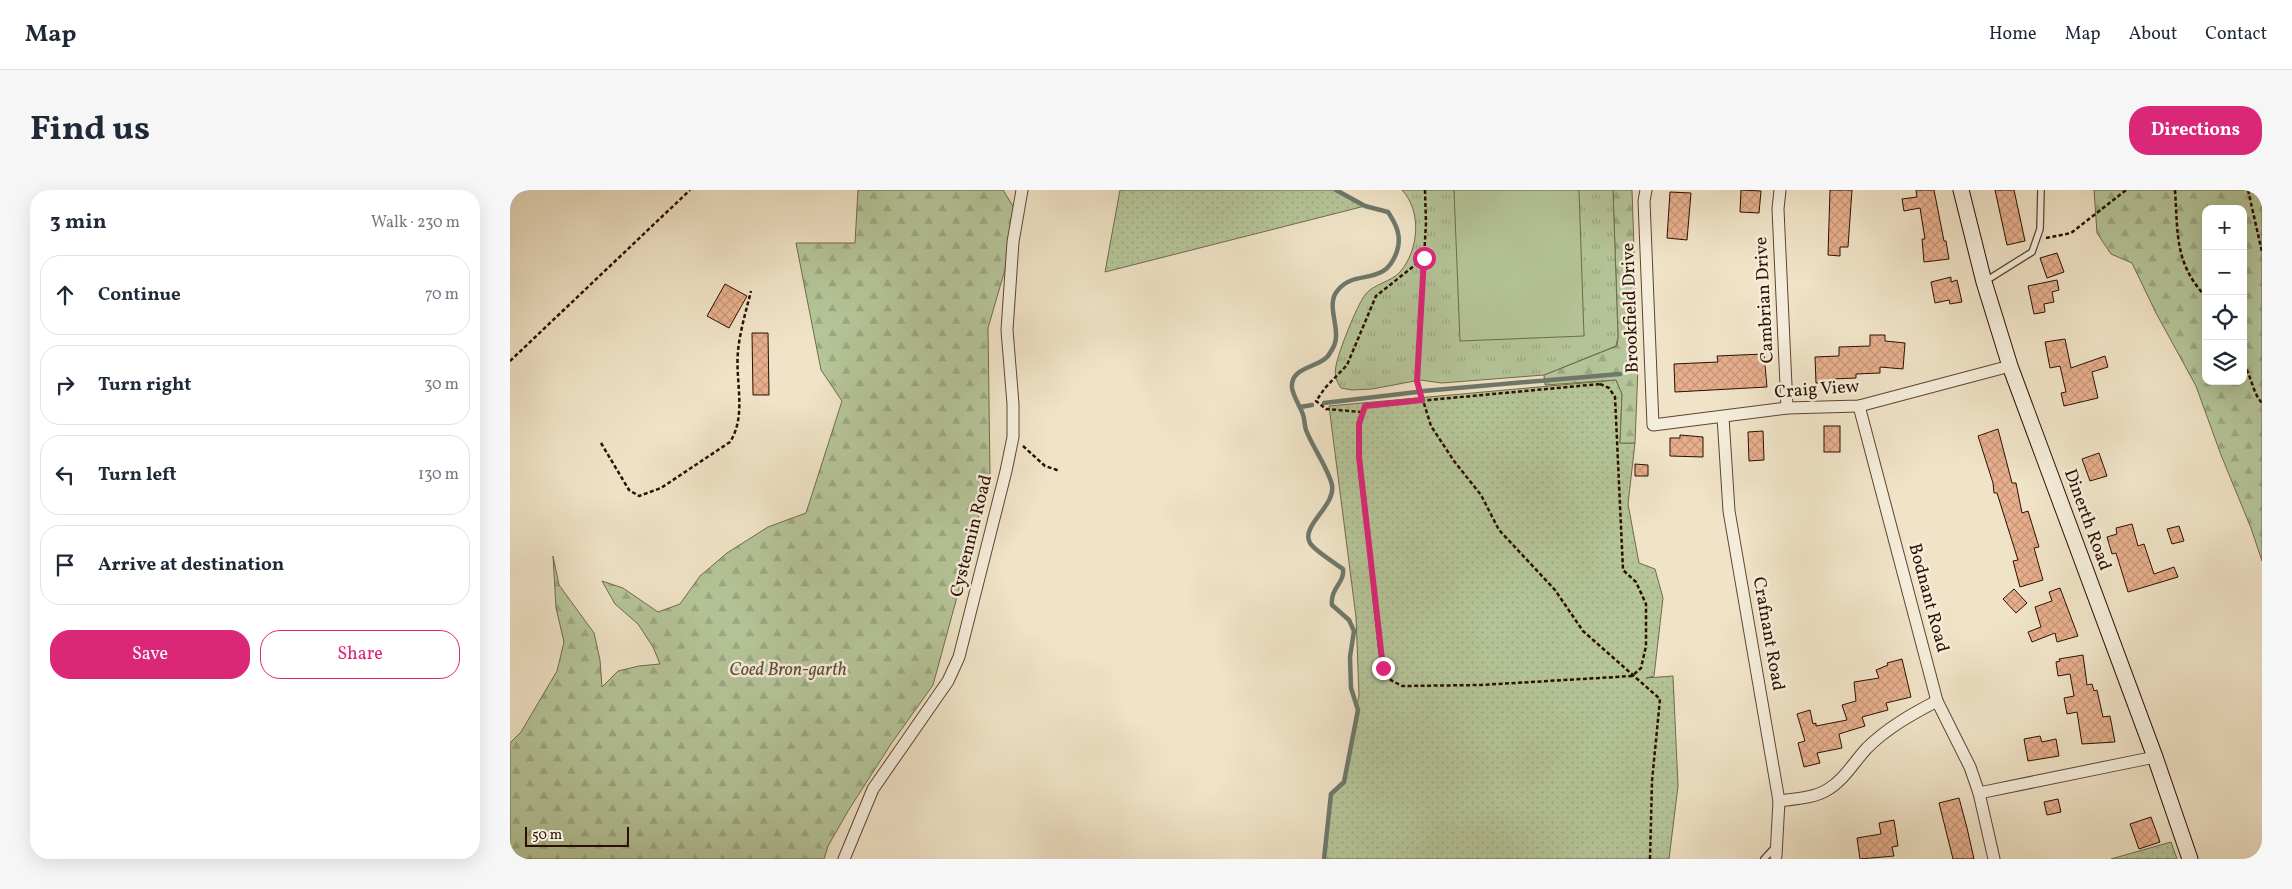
<!DOCTYPE html>
<meta charset="utf-8">
<style>
body{margin:0;font-family:Vollkorn,serif;background:#f6f6f7;color:#1f2937}
.controls{position:absolute;right:15px;top:15px;display:grid;overflow:hidden;border-radius:10px;box-shadow:0 5px 20px #0002}
.controls button{width:45px;height:45px;display:grid;place-items:center;padding:0;border:0;border-bottom:1px solid #e0e1e3;background:#fff;color:#1f2937;font:25px sans-serif}
.scale{position:absolute;left:15px;bottom:12px;width:104px;box-sizing:border-box;padding-left:5px;border:2px solid #2c0f00;border-top:0;font-size:14px;line-height:18px;white-space:nowrap;color:#2c0f00;-webkit-text-stroke:4px #f5eddb;paint-order:stroke}
.stop{position:absolute;width:15px;height:15px;margin:-11px;border:4px solid #db2777;border-radius:50%;background:#fff}
.stop.end{background:#db2777;border-color:#fff;box-shadow:0 1px 5px #0008}
.list{margin:0;padding:0;list-style:none}
h2{display:flex;justify-content:space-between;align-items:center;height:65px;margin:0;padding:0 20px;font-size:21px}
h2 small{font-size:16px;font-weight:400;color:#747a83}
.list li{display:grid;grid-template-columns:32px 1fr auto;gap:15px;align-items:center;box-sizing:border-box;height:80px;margin:0 10px 10px;padding:0 10px;border:1px solid #e0e1e3;border-radius:20px}
.list b{display:block;font-size:19px;white-space:nowrap}
.list em{font-size:16px;font-style:normal;color:#747a83}
.actions{display:flex;gap:10px;padding:15px 20px}
.actions a{flex:1;padding:11px 0;border:1px solid #db2777;border-radius:20px;text-align:center;font-size:18px;color:#db2777}
.actions .main{background:#db2777;color:#fff}
.icon{flex:none;width:28px;height:28px;fill:none;stroke:currentColor;stroke-width:2;stroke-linecap:round;stroke-linejoin:round}
.map{position:relative;flex:none;width:1752px;height:669px;overflow:hidden;border-radius:20px}
header{display:flex;align-items:center;gap:30px;box-sizing:border-box;height:70px;padding:0 25px;background:#fff;border-bottom:1px solid #e0e1e3}
header strong{font-size:24px}
nav{display:flex;gap:28px;margin-inline-start:auto;font-size:18px}
.intro{display:flex;align-items:center;justify-content:space-between;box-sizing:border-box;height:120px;padding:0 30px}
h1{margin:0;font-size:35px}
.button{padding:12px 22px;border-radius:20px;background:#db2777;color:#fff;font-size:18px;font-weight:700}
main{display:flex;gap:30px;padding:0 30px}
aside{flex:1;background:#fff;border-radius:20px;box-shadow:0 5px 20px #0002}
.map>svg:first-child{display:block}
</style>
<header>
<strong>Map</strong>
<nav><a>Home</a><a>Map</a><a>About</a><a>Contact</a></nav>
</header>
<div class="intro"><h1>Find us</h1><a class="button">Directions</a></div>
<main>
<aside>
<h2>3 min<small>Walk · 230 m</small></h2>
<ul class="list">
<li><svg class="icon" aria-label="ahead" viewBox="0 0 24 24"><path d="M12 20V5M6 11l6-6 6 6"/></svg><div><b>Continue</b></div><em>70 m</em></li>
<li><svg class="icon" aria-label="right" viewBox="0 0 24 24"><path d="M7 20v-9h11M14 6l5 5-5 5"/></svg><div><b>Turn right</b></div><em>30 m</em></li>
<li><svg class="icon" aria-label="left" viewBox="0 0 24 24"><path d="M17 20v-9H6M10 6l-5 5 5 5"/></svg><div><b>Turn left</b></div><em>130 m</em></li>
<li><svg class="icon" aria-label="arrive" viewBox="0 0 24 24"><path d="M6 21V4h12l-3 4 3 4H6"/></svg><div><b>Arrive at destination</b></div></li>
</ul>
<div class="actions"><a class="main">Save</a><a>Share</a></div>
</aside>
<div class="map">
<svg width="1752" height="669" viewBox="0 0 1752 669">
<defs>
<pattern id="grass-dots" width="8" height="8" patternUnits="userSpaceOnUse" patternTransform="scale(1.25)"><rect width="8" height="8" fill="#b5c599"/><path d="M2 2h.1M6 6h.1" fill="none" stroke="#9ca882" stroke-width="1.8" stroke-linecap="round"/></pattern>
<pattern id="forest-firs" width="22" height="20" patternUnits="userSpaceOnUse" patternTransform="scale(1.25)"><rect width="22" height="20" fill="#b5c599"/><path d="M5 1l3.5 6h-7zM16 11l3.5 6h-7z" fill="#9ca882"/></pattern>
<pattern id="park-tufts" width="24" height="20" patternUnits="userSpaceOnUse" patternTransform="scale(1.25)"><rect width="24" height="20" fill="#b5c599"/><path d="M3 7l-1-3M5 7V3M7 7l1-3M15 17l-1-3M17 17v-4M19 17l1-3" fill="none" stroke="#9ca882"/></pattern>
<pattern id="building-cross-hatch" width="8" height="8" patternUnits="userSpaceOnUse" patternTransform="scale(1.25)"><rect width="8" height="8" fill="#e7af8d"/><path d="M0 0l8 8M0 8l8-8" fill="none" stroke="#c69578"/></pattern>
</defs>
<rect width="100%" height="100%" fill="#f0e3c7"/>
<filter id="stains"><feTurbulence type="fractalNoise" baseFrequency=".004" numOctaves="4"/><feColorMatrix values="0 0 0 0 .2 0 0 0 0 .09 0 0 0 0 .02 0 0 0 .5 -.17"/></filter>
<radialGradient id="worn" r=".72"><stop offset=".6" stop-color="#630" stop-opacity="0"/><stop offset="1" stop-color="#630" stop-opacity=".3"/></radialGradient>
<g fill="url(#grass-dots)" stroke="#706a4c">
<path d="M610,0H826L855,16L595,82Z"/>
<path d="M1106,190L1112,204L1110,253H1125L1118,314L1129,373L1145,379L1153,408L1144,486L1136,488L1163,486L1168,596L1159,669H814L821,604L834,592L849,505L846,427L819,216Z"/>
<path d="M1661,652L1667,669H1601Z"/>
</g>
<g fill="url(#forest-firs)" stroke="#706a4c" fill-rule="evenodd">
<path d="M348,0H493L508,24L503,52L478,138L480,286L423,495L381,554L338,621L318,656L314,669H0V553L11,542L47,481L54,452L46,418L43,366L49,395L84,443L90,470L92,497L108,481L129,476L150,474L143,457L128,434L105,414L92,391L113,398L148,422L170,414L190,386L217,363L258,337L296,323L332,211L311,180L286,53H345Z"/>
<path d="M1103,0H1122L1128,177L1125,253H1110L1112,204L1106,190L1035,195L1034,185L1107,156L1108,147Z"/>
<path d="M1584,0H1752V371L1741,338L1711,265L1686,196L1646,123L1622,73L1601,64L1587,43ZM1696,19H1733V191H1696Z"/>
</g>
<path fill="url(#park-tufts)" stroke="#706a4c" d="M892,0H1103L1108,147L1106,156L1034,185L932,193L910,190L862,199L842,200L831,198C826,191 824,184 826,176C828,163 847,115 855,105C863,94 881,92 890,82C909,60 912,21 892,0Z"/>
<path fill="#b5c599" stroke="#706a4c" d="M944,0H1069L1074,146L950,151Z"/>
<g fill="none" stroke-linecap="round" stroke-linejoin="round">
<g stroke="#6e786b" stroke-width="4.5">
<path d="M913,201L1110,184"/>
<path d="M814,213L907,202"/>
<path d="M790,217L802,215"/>
<path d="M814,669L821,604L834,592L848,520L841,498L840,467L844,441L839,430L822,415C820,398 835,393 833,379C825,373 805,361 800,353C790,336 826,316 822,295C818,278 803,258 796,240C794,234 795,228 792,222C789,215 783,205 782,198C780,177 807,178 817,167C819,165 821,161 823,158C833,140 814,115 828,100C846,78 875,98 887,61C892,46 886,34 878,22L855,16L826,0"/>
</g>
</g>
<g fill="url(#building-cross-hatch)" stroke="#2c0f00">
<path d="M1231,0L1251,1L1249,23L1230,22Z"/>
<path d="M1320,0H1342L1338,57H1330V66L1318,65Z"/>
<path d="M1406,0H1424L1434,51H1436L1439,69L1414,72L1412,49H1415L1410,18L1394,21L1392,9L1407,7Z"/>
<path d="M1485,0H1504L1515,51L1497,55Z"/>
<path d="M1160,2L1181,3L1177,50L1157,48Z"/>
<path d="M1547,63L1554,82L1537,88L1530,68Z"/>
<path d="M1441,87V92L1447,90L1452,112L1440,114L1439,110L1425,113L1421,92Z"/>
<path d="M1547,90L1549,100L1542,102L1544,112L1534,114L1535,122L1524,124L1518,96Z"/>
<path d="M215,94L237,106L219,138L197,126Z"/>
<path d="M242,143H258L259,205H243Z"/>
<path d="M1360,145H1375V151L1395,153L1393,179L1370,177V183L1346,184V188L1322,189V193H1306L1305,167L1329,166V157L1360,156Z"/>
<path d="M1555,149L1561,178L1595,166L1598,177L1582,182L1588,208L1554,216L1551,203L1556,202L1550,176L1540,178L1535,152Z"/>
<path d="M1254,164L1257,197L1165,202L1164,174L1208,172L1207,166Z"/>
<rect x="1314" y="236" width="16" height="26"/>
<path d="M1488,239L1502,293H1506L1512,323L1518,321L1529,357L1524,358L1533,390L1510,397L1503,371L1508,370L1487,303H1484L1483,293L1468,246Z"/>
<path d="M1253,241L1254,270L1239,271L1238,242Z"/>
<path d="M1170,245L1193,247V267L1160,266V248H1170Z"/>
<path d="M1589,263L1597,286L1580,291L1572,269Z"/>
<path d="M1125,274L1138,275V286H1125Z"/>
<path d="M1622,334L1628,356L1634,354L1644,384L1664,377L1668,387L1618,402L1606,363L1602,364L1597,347L1607,344L1606,338Z"/>
<path d="M1669,336L1674,351L1662,354L1657,339Z"/>
<path d="M1550,398L1568,446L1547,452L1545,443L1522,452L1518,442L1531,437L1525,417L1542,411L1539,402Z"/>
<path d="M1504,399L1517,413L1506,423L1493,409Z"/>
<path d="M1573,465L1577,495L1582,494L1584,501L1587,500L1593,527L1600,526L1605,552L1572,554L1567,522L1557,524L1554,508L1564,506L1560,484L1548,486L1546,472L1550,471L1549,469Z"/>
<path d="M1392,469L1401,507L1376,513L1378,520L1352,527L1355,536L1329,544L1332,558L1307,563L1310,573L1294,577L1288,553L1295,551L1287,524L1300,520L1303,534L1306,533V536L1337,530L1332,515L1346,511L1344,492L1369,488L1366,480L1378,475L1377,473Z"/>
<path d="M1530,546L1532,552L1546,549L1549,566L1518,571L1514,549Z"/>
<path d="M1449,608L1457,638L1464,669H1443L1429,613Z"/>
<path d="M1548,609L1551,622L1537,625L1534,612Z"/>
<path d="M1641,627L1650,652L1629,659L1620,634Z"/>
<path d="M1384,630L1388,656L1382,657L1384,666L1350,669L1347,648L1371,644L1369,633Z"/>
</g>
<g fill="none" stroke-linecap="round" stroke-linejoin="round">
<defs>
<g id="lane">
<path d="M1474,92L1522,62L1530,39L1531,0"/>
<path d="M1254,669L1265,657"/>
</g>
<g id="street">
<path d="M1136,0L1134,11L1143,235L1277,218L1349,216L1500,176"/>
<path d="M1270,0L1268,19L1277,218"/>
<path d="M1349,216L1427,511L1460,577L1469,603L1484,669"/>
<path d="M1213,227L1219,321L1269,611L1266,666"/>
<path d="M1469,603L1645,567"/>
<path d="M1269,611C1284,609 1304,608 1317,600C1334,590 1344,572 1357,558C1377,538 1402,524 1427,511"/>
<path d="M334,669L363,599L438,491L449,467L496,281L503,247V214L497,140L503,52L512,0"/>
</g>
<path id="secondary" d="M1451,0L1474,92L1500,176L1645,567L1680,669"/>
</defs>
<use href="#lane" stroke="#5d4432" stroke-width="8"/>
<use href="#street" stroke="#5d4432" stroke-width="13"/>
<use href="#secondary" stroke="#2c0f00" stroke-width="17"/>
<g stroke="#2c0f00" stroke-width="2.5" stroke-dasharray="4 2.5" stroke-linecap="butt">
<path d="M915,0L916,33L907,191L921,236L944,271L971,305L989,340L1045,400L1073,441L1150,509L1142,591L1140,669"/>
<path d="M1665,0C1668,42 1664,73 1696,107"/>
<path d="M1738,0L1752,62"/>
<path d="M1536,48L1561,43L1616,0"/>
<path d="M0,171L180,0"/>
<path d="M1733,174C1742,186 1742,202 1752,213"/>
<path d="M1090,194L1099,198L1105,207L1113,380L1126,392L1136,414V456L1131,478L1122,486L971,495L892,496L879,489L873,478L869,459L849,267V234L855,216Z"/>
<path d="M852,222L816,219L806,211L815,198L837,175L866,106L914,68"/>
<path d="M91,253L119,300L129,306L151,298L220,252C237,225 225,192 228,161C230,141 236,121 241,101"/>
<path d="M513,256L535,276L550,281"/>
</g>
<use href="#lane" stroke="#f5eddb" stroke-width="5.5"/>
<use href="#street" stroke="#f5eddb" stroke-width="11"/>
<use href="#secondary" stroke="#f5eddb" stroke-width="15"/>
</g>
<g fill="none" stroke-linecap="round" stroke-linejoin="round">
<path stroke="#db2777" stroke-width="6" d="M873,478L849,267V234L855,216L912,210L907,191L914,68"/>
</g>
<g text-anchor="middle" dominant-baseline="central" stroke-width="5" stroke-linejoin="round" paint-order="stroke">
<g font-size="18" fill="#2c0f00" stroke="#f5eddb">
<text transform="translate(1255 110) rotate(-93)">Cambrian Drive</text>
<text transform="translate(1121 118) rotate(-92)">Brookfield Drive</text>
<text transform="translate(1307 200) rotate(-4)">Craig View</text>
<text transform="translate(1577 330) rotate(70)">Dinerth Road</text>
<text transform="translate(462 346) rotate(-76)">Cystennin Road</text>
<text transform="translate(1418 408) rotate(75)">Bodnant Road</text>
<text transform="translate(1258 444) rotate(80)">Crafnant Road</text>
</g>
<g font-size="18" font-style="italic" fill="#5c4f36" stroke="#f5eddb">
<text x="278" y="480">Coed Bron-garth</text>
</g>
</g>
<rect width="100%" height="100%" filter="url(#stains)"/>
<rect width="100%" height="100%" fill="url(#worn)"/>
</svg>
<div class="controls">
<button>+</button>
<button>−</button>
<button><svg class="icon" aria-label="locate" viewBox="0 0 24 24"><circle cx="12" cy="12" r="6"/><path d="M12 2v4M12 18v4M2 12h4M18 12h4"/></svg></button>
<button><svg class="icon" aria-label="layers" viewBox="0 0 24 24"><path d="M12 4l9 5-9 5-9-5zM3 14l9 5 9-5"/></svg></button>
</div>
<div class="scale">50 m</div>
<div class="stop" style="left:914px;top:68px"></div>
<div class="stop end" style="left:873px;top:478px"></div>
</div>
</main>
